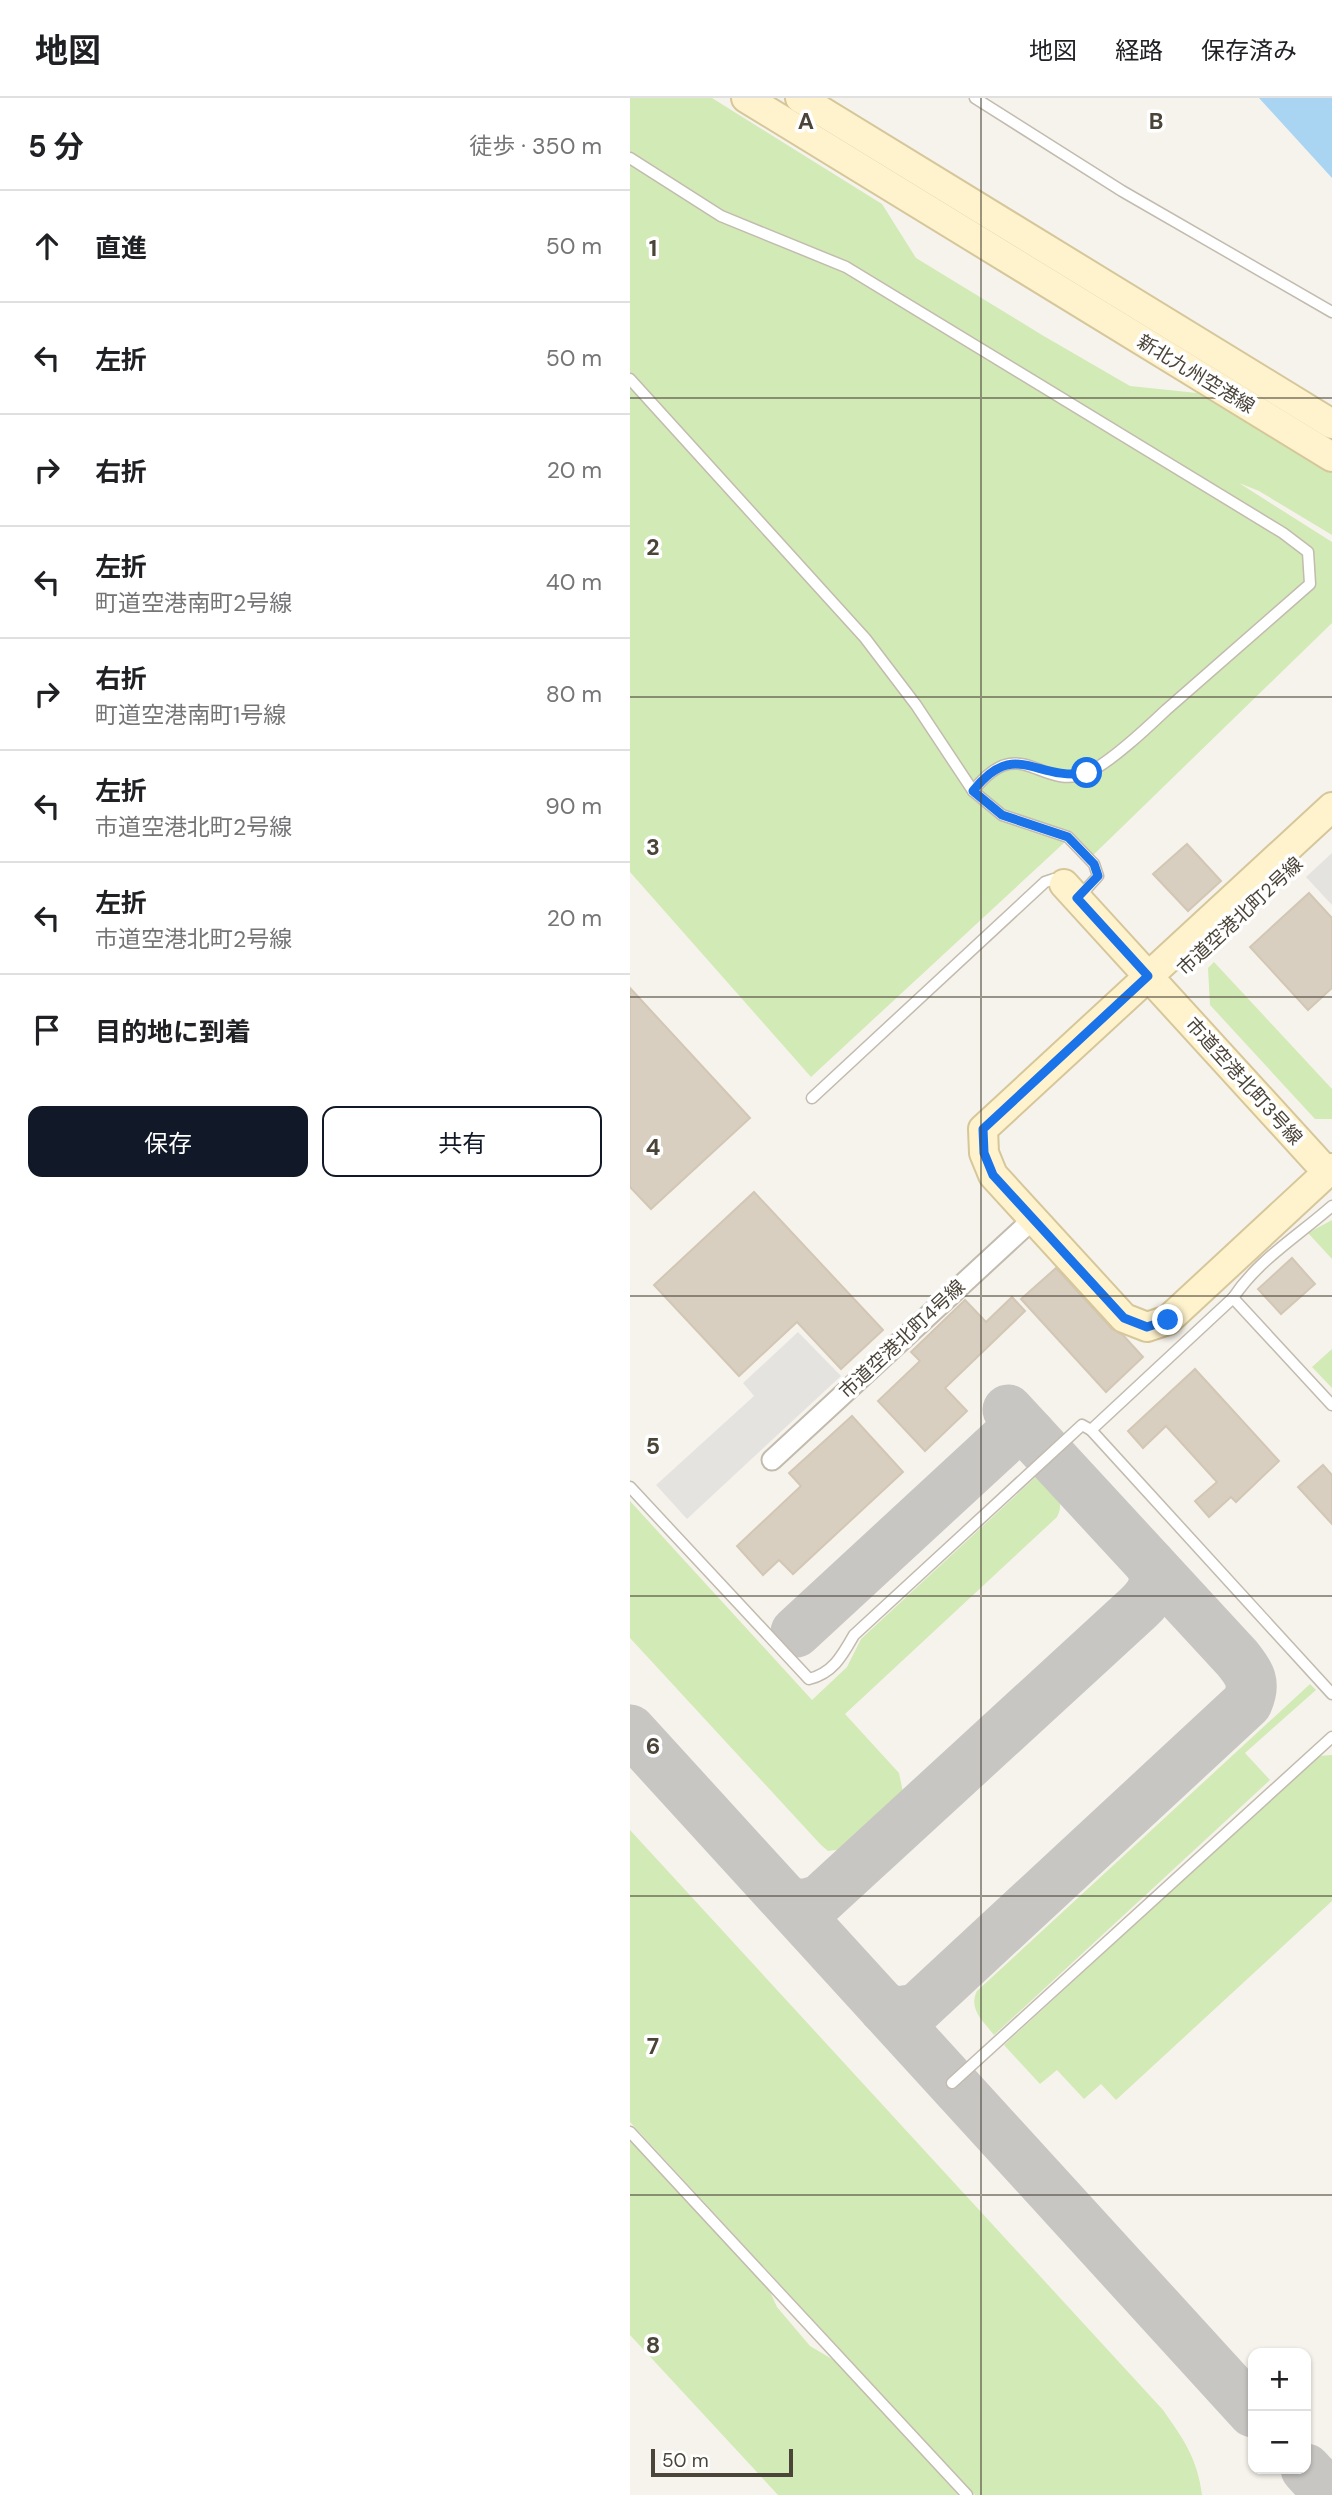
<!DOCTYPE html>
<html lang="ja">
<meta charset="utf-8">
<style>
body{margin:0;font-family:"DM Sans","Noto Sans JP",sans-serif;background:#f6f6f6;color:#202124}
.controls{position:absolute;right:21px;bottom:21px;display:grid;overflow:hidden;border-radius:14px;box-shadow:0 2px 5px #0004}
.controls button{width:63px;height:63px;display:grid;place-items:center;padding:0;border:0;border-bottom:2px solid #e0e0e0;background:#fff;color:#202124;font:35px sans-serif}
.scale{position:absolute;left:21px;bottom:18px;width:142px;box-sizing:border-box;padding-left:7px;border:4px solid #4b4439;border-top:0;font-size:19px;line-height:24px;white-space:nowrap;color:#4b4439;-webkit-text-stroke:5px #fff;paint-order:stroke}
.stop{position:absolute;width:21px;height:21px;margin:-16px;border:5px solid #1a73e8;border-radius:50%;background:#fff}
.stop.end{background:#1a73e8;border-color:#fff;box-shadow:0 2px 7px #0008}
.list{margin:0;padding:0;list-style:none}
h2{display:flex;justify-content:space-between;align-items:center;height:91px;margin:0;padding:0 28px;font-size:30px}
h2 small{font-size:23px;font-weight:400;color:#757577}
.list li{display:grid;grid-template-columns:46px 1fr auto;gap:21px;align-items:center;box-sizing:border-box;height:112px;padding:0 28px;border-top:2px solid #e0e0e0}
.list b{display:block;font-size:26px;white-space:nowrap}
.list p{margin:0;font-size:23px;white-space:nowrap;color:#757577}
.list em{font-size:23px;font-style:normal;color:#757577}
.actions{display:flex;gap:14px;padding:21px 28px}
.actions a{flex:1;padding:16px 0;border:2px solid #111827;border-radius:14px;text-align:center;font-size:24px;color:#111827}
.actions .main{background:#111827;color:#fff}
.icon{flex:none;width:38px;height:38px;fill:none;stroke:currentColor;stroke-width:2;stroke-linecap:round;stroke-linejoin:round}
.map{position:relative;flex:none;width:702px;height:2397px;overflow:hidden}
header{display:flex;align-items:center;gap:42px;box-sizing:border-box;height:98px;padding:0 35px;background:#fff;border-bottom:2px solid #e0e0e0}
header strong{font-size:33px}
nav{display:flex;gap:38px;margin-inline-start:auto;font-size:24px}
main{display:flex}
aside{flex:1;background:#fff}
.map>svg:first-child{display:block}
</style>
<header>
<strong>地図</strong>
<nav><a>地図</a><a>経路</a><a>保存済み</a></nav>
</header>
<main>
<aside>
<h2>5 分<small>徒歩 · 350 m</small></h2>
<ul class="list">
<li><svg class="icon" aria-label="ahead" viewBox="0 0 24 24"><path d="M12 20V5M6 11l6-6 6 6"/></svg><div><b>直進</b></div><em>50 m</em></li>
<li><svg class="icon" aria-label="left" viewBox="0 0 24 24"><path d="M17 20v-9H6M10 6l-5 5 5 5"/></svg><div><b>左折</b></div><em>50 m</em></li>
<li><svg class="icon" aria-label="right" viewBox="0 0 24 24"><path d="M7 20v-9h11M14 6l5 5-5 5"/></svg><div><b>右折</b></div><em>20 m</em></li>
<li><svg class="icon" aria-label="left" viewBox="0 0 24 24"><path d="M17 20v-9H6M10 6l-5 5 5 5"/></svg><div><b>左折</b><p>町道空港南町2号線</p></div><em>40 m</em></li>
<li><svg class="icon" aria-label="right" viewBox="0 0 24 24"><path d="M7 20v-9h11M14 6l5 5-5 5"/></svg><div><b>右折</b><p>町道空港南町1号線</p></div><em>80 m</em></li>
<li><svg class="icon" aria-label="left" viewBox="0 0 24 24"><path d="M17 20v-9H6M10 6l-5 5 5 5"/></svg><div><b>左折</b><p>市道空港北町2号線</p></div><em>90 m</em></li>
<li><svg class="icon" aria-label="left" viewBox="0 0 24 24"><path d="M17 20v-9H6M10 6l-5 5 5 5"/></svg><div><b>左折</b><p>市道空港北町2号線</p></div><em>20 m</em></li>
<li><svg class="icon" aria-label="arrive" viewBox="0 0 24 24"><path d="M6 21V4h12l-3 4 3 4H6"/></svg><div><b>目的地に到着</b></div></li>
</ul>
<div class="actions"><a class="main">保存</a><a>共有</a></div>
</aside>
<div class="map">
<svg width="702" height="2397" viewBox="0 0 702 2397">
<rect width="100%" height="100%" fill="#f6f3ec"/>
<g fill="#d2eab5">
<path d="M0,0H82L252,106L286,160L412,237L500,288L567,295L702,375V437L629,393L609,385L702,444V525L455,765L435,744L181,979L0,774Z"/>
<path d="M584,864L702,991V1021H685L580,907L578,870Z"/>
<path d="M702,1122V1161L678,1135Z"/>
<path d="M702,1251V1290L682,1269Z"/>
<path d="M409,1376C421,1389 437,1400 427,1419L215,1616L269,1675L273,1694L214,1751L198,1753L191,1747L0,1540V1403L182,1602L217,1569L231,1541Z"/>
<path d="M680,1586L686,1592L615,1655L640,1682L364,1937C353,1923 338,1911 347,1893Z"/>
<path d="M702,1657V1803L486,2002L471,1986L454,2001L427,1972L410,1986L374,1947L688,1658Z"/>
<path d="M0,1732L533,2312C554,2342 567,2360 572,2397H345L0,2024Z"/>
<path d="M0,2041L138,2189L147,2209L180,2248L212,2267L328,2397H148L0,2237Z"/>
</g>
<g fill="#e5e3e0">
<path d="M702,755V807L676,779Z"/>
<path d="M168,1234L211,1278L57,1421L26,1387L124,1298L113,1285Z"/>
</g>
<path fill="#a9d4f2" d="M629,0H702V80Z"/>
<g fill="none" stroke-linecap="round" stroke-linejoin="round">
<g stroke="#c8c6c3" stroke-width="51">
<path d="M166,1534L376,1340L383,1336L401,1337"/>
<path d="M0,1632L623,2314"/>
<path d="M158,1804L173,1807L190,1802L508,1510C521,1498 530,1484 520,1466"/>
<path d="M254,1910L268,1914L287,1911L617,1605C626,1585 620,1576 607,1560L378,1312"/>
<path d="M676,2371L700,2397"/>
</g>
</g>
<g fill="#d8cfc1" stroke="#d3c7b4" stroke-width="2">
<path d="M557,746L591,783L558,813L523,776Z"/>
<path d="M679,795L702,820V890L678,912L620,849Z"/>
<path d="M0,890L120,1020L21,1111L0,1089Z"/>
<path d="M124,1094L253,1232L211,1271L167,1224L109,1278L24,1187Z"/>
<path d="M662,1160L685,1186L651,1216L628,1191Z"/>
<path d="M426,1170L482,1231L493,1237L513,1259L476,1294L391,1201Z"/>
<path d="M382,1199L395,1213L315,1290L337,1313L295,1353L248,1303L290,1263L281,1254L335,1202L356,1224Z"/>
<path d="M565,1271L649,1363L606,1404L601,1399L579,1419L565,1403L587,1384L536,1328L513,1350L498,1333Z"/>
<path d="M222,1318L273,1374L163,1476L149,1462L133,1477L107,1448L171,1388L159,1375Z"/>
<path d="M693,1367L702,1377V1426L668,1389Z"/>
</g>
<g fill="none" stroke-linecap="round" stroke-linejoin="round">
<defs>
<g id="lane">
<path d="M345,0L492,93L702,214"/>
<path d="M0,60L91,118L216,169L653,435L678,454L680,486C632,528 584,570 536,612C517,630 480,665 457,675C409,694 391,632 343,693"/>
<path d="M0,281L235,540L286,607L343,693L372,717L438,739L464,766L468,778L450,798"/>
<path d="M182,1000L415,784L424,781L433,786"/>
<path d="M603,1200C628,1162 668,1138 702,1108"/>
<path d="M702,1307L603,1200L461,1332L702,1596"/>
<path d="M0,1389L179,1581C203,1575 212,1558 224,1537L452,1327L461,1332"/>
<path d="M322,1985L702,1639"/>
<path d="M0,2034L337,2397"/>
</g>
<path id="street" d="M142,1362L403,1121"/>
<g id="secondary">
<path d="M116,0L702,359"/>
<path d="M170,0L702,326"/>
<path d="M702,709L353,1031L354,1055L363,1077L494,1220L517,1229L538,1222L702,1070"/>
<path d="M434,786L697,1074"/>
</g>
</defs>
<use href="#lane" stroke="#c2bbae" stroke-width="13"/>
<use href="#street" stroke="#c2bbae" stroke-width="23"/>
<use href="#secondary" stroke="#d6c79b" stroke-width="32"/>
<use href="#lane" stroke="#fff" stroke-width="10"/>
<use href="#street" stroke="#fff" stroke-width="19"/>
<use href="#secondary" stroke="#fff3cd" stroke-width="28"/>
</g>
<g fill="none" stroke-linecap="round" stroke-linejoin="round">
<path stroke="#1a73e8" stroke-width="9" d="M457,675C404,683 385,640 343,693L372,717L438,739L464,766L468,778L447,800L518,878L353,1031L354,1055L363,1077L494,1220L517,1229L538,1222"/>
</g>
<path fill="none" stroke="#4b4439" stroke-width="2" stroke-opacity="0.55" d="M351,0V2397M0,300H702M0,599H702M0,899H702M0,1198H702M0,1498H702M0,1798H702M0,2097H702"/>
<g text-anchor="middle" dominant-baseline="central" stroke-width="7" stroke-linejoin="round" paint-order="stroke">
<g font-size="19" fill="#4b4439" stroke="#fff">
<text transform="translate(566 276) rotate(31)">新北九州空港線</text>
<text transform="translate(610 818) rotate(-43)">市道空港北町2号線</text>
<text transform="translate(614 983) rotate(48)">市道空港北町3号線</text>
<text transform="translate(272 1241) rotate(-43)">市道空港北町4号線</text>
</g>
</g>
<g font-size="23" text-anchor="middle" font-weight="bold" fill="#4b4439" stroke="#fff" stroke-width="7" stroke-linejoin="round" paint-order="stroke">
<text x="176" y="31">A</text>
<text x="526" y="31">B</text>
<text x="23" y="158">1</text>
<text x="23" y="457">2</text>
<text x="23" y="757">3</text>
<text x="23" y="1057">4</text>
<text x="23" y="1356">5</text>
<text x="23" y="1656">6</text>
<text x="23" y="1956">7</text>
<text x="23" y="2255">8</text>
</g>
</svg>
<div class="controls">
<button>+</button>
<button>−</button>
</div>
<div class="scale">50 m</div>
<div class="stop" style="left:457px;top:675px"></div>
<div class="stop end" style="left:538px;top:1222px"></div>
</div>
</main>
